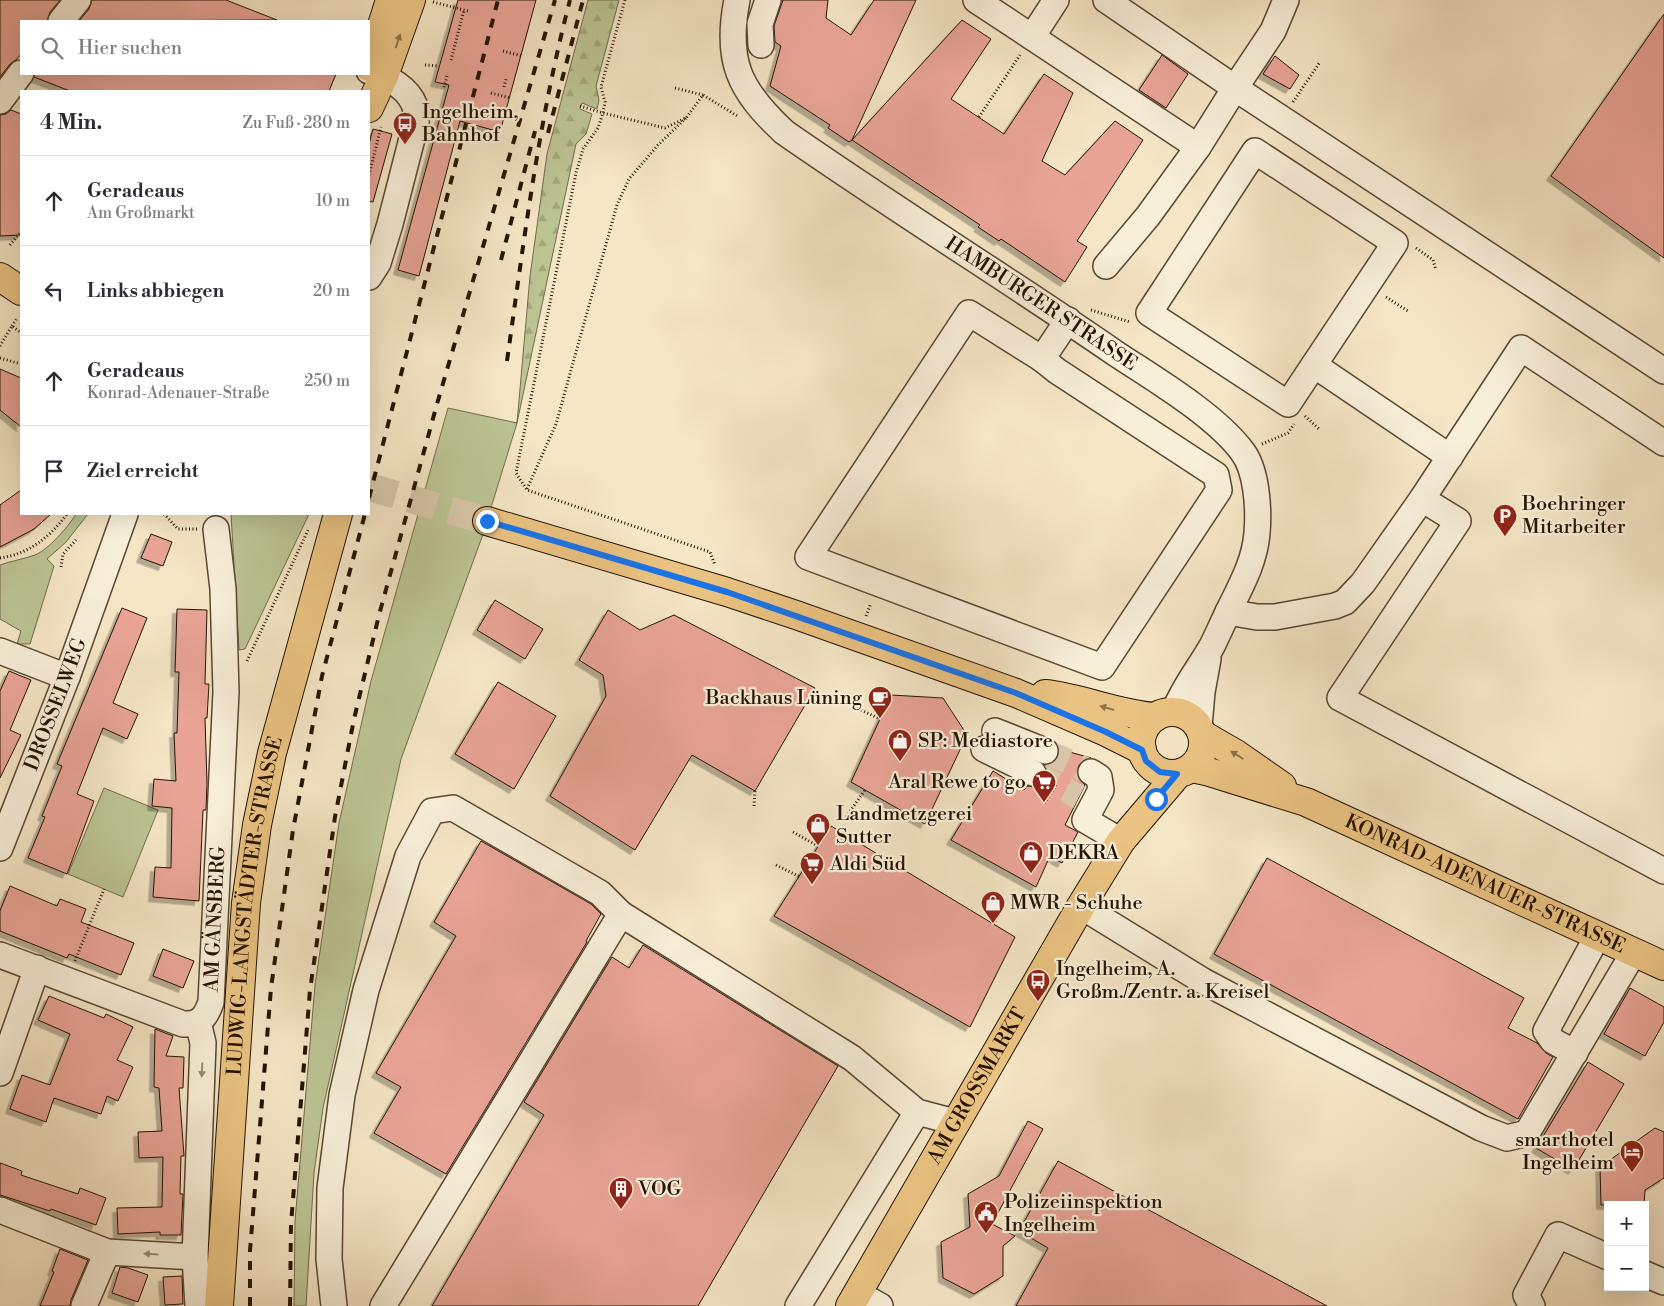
<!DOCTYPE html>
<html lang="de">
<meta charset="utf-8">
<style>
body{margin:0;font-family:"Libre Bodoni",serif;background:#f2f2f3;color:#2b2b33}
.controls{position:absolute;right:15px;bottom:15px;display:grid;overflow:hidden;border-radius:0px;box-shadow:0 5px 20px #0002}
.controls button{width:45px;height:45px;display:grid;place-items:center;padding:0;border:0;border-bottom:1px solid #e1e1e2;background:#fff;color:#2b2b33;font:25px sans-serif}
.stop{position:absolute;width:15px;height:15px;margin:-11px;border:4px solid #1a73e8;border-radius:50%;background:#fff}
.stop.end{background:#1a73e8;border-color:#fff;box-shadow:0 1px 5px #0008}
.list{margin:0;padding:0;list-style:none}
h2{display:flex;justify-content:space-between;align-items:center;height:65px;margin:0;padding:0 20px;font-size:21px}
h2 small{font-size:16px;font-weight:400;color:#7c7c81}
.list li{display:grid;grid-template-columns:32px 1fr auto;gap:15px;align-items:center;box-sizing:border-box;height:90px;padding:0 20px;border-top:1px solid #e1e1e2}
.list b{display:block;font-size:19px;white-space:nowrap}
.list p{margin:0;font-size:16px;white-space:nowrap;color:#7c7c81}
.list em{font-size:16px;font-style:normal;color:#7c7c81}
.icon{flex:none;width:28px;height:28px;fill:none;stroke:currentColor;stroke-width:2;stroke-linecap:round;stroke-linejoin:round}
.map{position:relative;flex:none;width:1664px;height:1306px;overflow:hidden}
.search{position:absolute;background:#fff;box-shadow:0 5px 20px #0002;left:20px;top:20px;width:350px;height:55px;display:flex;align-items:center;gap:12px;box-sizing:border-box;padding:0 18px;border-radius:0px;color:#7c7c81;font-size:19px}
.panel{position:absolute;background:#fff;box-shadow:0 5px 20px #0002;left:20px;top:90px;width:350px;height:425px;border-radius:0px}
.map>svg:first-child{display:block}
</style>
<div class="map">
<svg width="1664" height="1306" viewBox="0 0 1664 1306">
<defs>
<pattern id="forest-firs" width="22" height="20" patternUnits="userSpaceOnUse" patternTransform="scale(1.25)"><rect width="22" height="20" fill="#bcc494"/><path d="M5 1l3.5 6h-7zM16 11l3.5 6h-7z" fill="#a1a77e"/></pattern>
<filter id="shadow"><feDropShadow dx="-4.5" dy="4.5" stdDeviation="0" flood-color="#0004"/></filter>
</defs>
<rect width="100%" height="100%" fill="#f5e6c5"/>
<filter id="stains"><feTurbulence type="fractalNoise" baseFrequency=".004" numOctaves="4"/><feColorMatrix values="0 0 0 0 .2 0 0 0 0 .09 0 0 0 0 .02 0 0 0 .5 -.17"/></filter>
<radialGradient id="worn" r=".72"><stop offset=".6" stop-color="#630" stop-opacity="0"/><stop offset="1" stop-color="#630" stop-opacity=".3"/></radialGradient>
<g fill="#bcc494" stroke="#706b4a">
<path d="M448,408L517,423L482,537L401,759L323,1108L314,1173L306,1306H294L295,1221L315,985L339,823L371,681Z"/>
<path d="M76,514H88L66,542L47,559L54,566L30,644H17L21,631L0,619V565C11,561 24,559 35,555C48,550 69,526 76,514Z"/>
<path d="M231,514H309L245,649L239,650Z"/>
<path d="M104,788L158,810L123,897L68,874Z"/>
</g>
<path fill="url(#forest-firs)" stroke="#706b4a" d="M588,0H619L596,86L599,100L597,109L582,103L580,109L592,114L586,134L576,144L517,423L530,276L547,154Z"/>
<g fill="#e9a496" stroke="#251200" filter="url(#shadow)">
<path d="M0,0H60L50,12L47,21H21V54L17,59L10,64L0,77Z"/>
<path d="M92,0H226L277,20L79,21L89,9Z"/>
<path d="M458,0H536L500,132L460,121L419,276L398,270L449,85L435,82Z"/>
<path d="M783,0H828L826,18L851,35L874,0H916L852,140L849,142L828,128L830,125L770,86L781,46L775,42L774,26Z"/>
<path d="M1664,14V258L1551,176Z"/>
<path d="M962,20L991,39L951,99L1004,134L1044,74L1073,93L1042,161L1065,175L1115,121L1143,140L1077,241L1087,247L1065,282L1001,239L999,241L978,227L980,225L852,140Z"/>
<path d="M1162,55L1188,74L1166,108L1139,90Z"/>
<path d="M1275,56L1299,75L1290,89L1263,74Z"/>
<path d="M35,74H336L329,91H70L34,77Z"/>
<path d="M11,110L21,114V235L0,236V115L6,114Z"/>
<path d="M373,129L392,134L373,202L369,201V144Z"/>
<path d="M0,369L21,378V427L0,410Z"/>
<path d="M21,490V514H51L34,529L0,547V505Z"/>
<path d="M151,534L172,542L163,566L141,558Z"/>
<path d="M495,600L543,629L525,659L477,630Z"/>
<path d="M122,608L147,618L113,703L138,714L127,739L103,728L77,794L94,801L67,874L28,858L45,817L42,816L62,766L57,764Z"/>
<path d="M177,609L207,610L205,684H209L207,718H205L207,783L206,810H203L199,901L153,897L155,867L171,868L172,808L152,806L154,779L176,781L174,733H177L179,672H175Z"/>
<path d="M608,610L640,630L674,615L815,688L755,791L692,755L635,850L550,796L606,696L603,675L579,660Z"/>
<path d="M9,671L31,680L10,730L21,735L0,778V691Z"/>
<path d="M498,682L556,716L514,789L455,754Z"/>
<path d="M891,695L943,698L967,735L925,824L851,782Z"/>
<path d="M1059,749L1091,758L1084,760L1079,765L1077,772L1078,778L1085,785L1065,825L1078,832L1062,863L1050,856L1036,887L951,840L993,771L1024,790L1027,786L1034,787L1041,785L1046,780L1047,773L1045,765L1054,762L1058,757Z"/>
<path d="M831,826L1015,937L970,1027L774,916Z"/>
<path d="M481,841L591,904L601,914L586,941L587,942L446,1174L374,1133L401,1087L376,1073L456,936L434,922Z"/>
<path d="M1267,858L1524,998L1508,1028L1537,1043L1546,1053L1553,1057L1518,1119L1214,954Z"/>
<path d="M10,886L57,906L60,899L86,909L81,922L134,943L121,975L69,954L67,958L0,931V911Z"/>
<path d="M643,945L838,1066L698,1306H432L544,1115L524,1102L612,957L629,968Z"/>
<path d="M163,949L194,961L183,988L153,976Z"/>
<path d="M1630,988L1664,1007V1022L1645,1056L1604,1034Z"/>
<path d="M49,996L104,1018L106,1014L133,1027L117,1060L133,1067L118,1101L107,1096L101,1114L54,1098L46,1122L10,1109L22,1075L50,1085L70,1034L38,1020Z"/>
<path d="M155,1029L173,1036L166,1056L184,1057L183,1088H179L184,1156H181L180,1194H183L181,1235H160V1232L118,1234L117,1208L162,1207L163,1157L139,1158L138,1132L162,1131L159,1088L154,1087Z"/>
<path d="M1588,1062L1624,1084L1573,1170L1536,1148Z"/>
<path d="M1028,1121L1043,1129L992,1224L1015,1236L1003,1246V1276L974,1294L943,1278L941,1242L970,1227L968,1194L999,1176Z"/>
<path d="M1655,1128L1664,1132V1178L1645,1190L1644,1205H1601L1600,1167Z"/>
<path d="M1058,1161L1327,1306H1016L1048,1248L1019,1231Z"/>
<path d="M0,1163L22,1171L21,1175L78,1194L80,1188L106,1198L96,1225L51,1209L50,1211L0,1195Z"/>
<path d="M60,1249L88,1260L71,1300L70,1306H40L54,1272L52,1271Z"/>
<path d="M120,1267L128,1268L148,1275L138,1302L112,1293Z"/>
<path d="M182,1276L183,1304L165,1305L163,1277Z"/>
</g>
<g fill="none" stroke-linecap="round" stroke-linejoin="round">
<g stroke="#d6c6a7" stroke-width="25" stroke-dasharray="25 12" stroke-linecap="butt">
<path d="M1045,751L1091,772"/>
<path d="M1033,773L1079,797"/>
</g>
<path stroke="#d6c6a7" stroke-width="28" stroke-dasharray="28 14" stroke-linecap="butt" d="M369,487L487,521"/>
<defs>
<g id="minor">
<path id="s1" d="M737,0C725,61 739,90 784,132C893,208 1006,278 1115,353C1154,379 1214,414 1242,451C1257,470 1259,509 1257,533C1255,560 1242,584 1230,608C1224,620 1218,634 1212,646C1199,669 1184,686 1174,712"/>
<path d="M976,0L1198,147"/>
<path d="M1106,0L1235,88L1198,147L1148,216L1106,266"/>
<path d="M1286,0L1273,31L1235,88L1664,371"/>
<path d="M61,21L78,0"/>
<path d="M1032,37L1056,0"/>
<path d="M761,45L760,24L768,0"/>
<path d="M369,71C387,77 412,89 416,111C417,115 416,119 416,123L390,224L378,263L369,277"/>
<path d="M0,101L21,73"/>
<path d="M1255,151L1395,243L1288,404L1149,313Z"/>
<path d="M969,313L1042,359L1057,371L1216,475L1219,490L1102,667L808,557Z"/>
<path d="M1042,359L1068,320"/>
<path d="M1314,365L1450,457"/>
<path d="M1664,443L1521,348L1422,499L1458,521L1340,698L1664,871"/>
<path d="M1228,612L1257,617H1275L1335,606L1345,602L1363,583L1422,499"/>
<path d="M0,651L67,677"/>
<path d="M1199,726L1202,692L1208,659"/>
<path d="M995,731L1045,751"/>
<path d="M984,749L1033,773"/>
<path d="M1091,772L1099,777L1101,790L1085,820L1121,841"/>
<path id="s2" d="M0,848L67,677L125,514"/>
<path d="M1081,906L1203,981L1481,1128L1507,1138L1527,1133L1634,952"/>
<path id="s3" d="M0,955L183,1024C200,1025 206,1017 211,1002L226,692L223,589L216,529"/>
<path d="M1575,1053L1553,1041L1546,1031L1598,935"/>
<path d="M0,1073L37,968"/>
<path d="M0,1210L107,1252L195,1257"/>
<path d="M1645,1274L1664,1282"/>
<path d="M857,1293L880,1306"/>
<path d="M84,1306L107,1252"/>
<path d="M198,1306L195,1257L203,1043L198,1022"/>
<path d="M334,1306L329,1259L330,1188L342,1095L366,990L408,856L432,811L453,808L600,893L621,914"/>
<path d="M383,1306L621,914L852,1058L917,1112L955,1122"/>
<path d="M798,1306L917,1112"/>
<path d="M1532,1306L1526,1295L1558,1235L1608,1257"/>
</g>
<g id="major">
<path d="M369,67L390,0"/>
<path d="M369,108L384,76L411,0"/>
<path d="M0,277L21,291"/>
<path d="M487,521L727,592L796,615L1016,693L1106,732L1142,750"/>
<path d="M1045,694C1082,698 1117,714 1155,717"/>
<circle cx="1172" cy="743" r="31"/>
<path d="M1203,735L1236,754L1282,786"/>
<path id="s4" d="M1192,768L1206,771L1306,802L1664,966"/>
<path id="s5" d="M219,1306L246,903L257,825L272,753L338,514"/>
<path id="s6" d="M850,1306L1081,906L1121,841L1177,775"/>
</g>
</defs>
<use href="#minor" stroke="#594731" stroke-width="28"/>
<use href="#major" stroke="#251200" stroke-width="30"/>
<g stroke="#251200" stroke-width="3" stroke-dasharray="1 2.5" stroke-linecap="butt">
<path d="M625,0L601,87L605,102L603,113L598,128L583,149L576,173L516,473L527,490L710,552L715,565"/>
<path d="M433,2L468,11"/>
<path d="M260,21L261,20"/>
<path d="M503,51L522,56"/>
<path d="M451,60L464,10"/>
<path d="M425,65L439,66"/>
<path d="M444,87L447,76"/>
<path d="M504,87L506,79"/>
<path d="M675,88L703,95"/>
<path d="M491,93L510,98"/>
<path d="M1293,102L1320,62"/>
<path d="M580,106L603,113L665,128L686,118L703,95L739,117"/>
<path d="M979,117L1020,55"/>
<path d="M369,175L381,127"/>
<path d="M10,245L20,233"/>
<path d="M1416,248L1433,260L1436,270"/>
<path d="M1386,297L1408,311"/>
<path d="M1091,310L1130,322"/>
<path d="M12,326L17,318"/>
<path d="M0,346L12,326L21,333"/>
<path d="M0,358L21,364"/>
<path d="M1305,416L1319,429"/>
<path d="M1262,444L1288,433L1294,424"/>
<path d="M527,489L556,424L617,205L629,179L658,145L686,118"/>
<path d="M164,514L178,529H197"/>
<path d="M0,558C29,554 50,537 67,514"/>
<path d="M61,567L63,554L76,540"/>
<path d="M866,616L871,603"/>
<path d="M247,661L309,528"/>
<path d="M861,710L880,719"/>
<path d="M1044,803L1056,785"/>
<path d="M754,806L755,791"/>
<path d="M846,817L865,790"/>
<path d="M793,832L818,846"/>
<path d="M776,865L800,877"/>
<path d="M993,924L1003,907"/>
<path d="M75,961L104,889"/>
</g>
<use href="#minor" stroke="#f8efd9" stroke-width="25"/>
<use href="#major" stroke="#eac382" stroke-width="28"/>
<g stroke="#251200" stroke-width="4" stroke-dasharray="9 9" stroke-linecap="butt">
<path d="M548,133L583,0"/>
<path d="M501,260L535,131"/>
<path d="M507,361C524,240 539,118 570,0"/>
<path d="M369,498L498,0"/>
<path d="M250,1306V1251L271,988L293,830L322,676L365,514"/>
<path d="M290,1306L291,1224L310,990L335,817L354,719L379,615L437,404L555,0"/>
</g>
</g>
<defs><path id="oneway-solid" d="M-6-.8H1V-3.2L6.5 0L1 3.2V.8H-6Z" transform="scale(1.25)"/></defs>
<g fill="#917348">
<use href="#oneway-solid" transform="translate(398 41) rotate(-72)"/>
<use href="#oneway-solid" transform="translate(1107 708) rotate(-164)"/>
<use href="#oneway-solid" transform="translate(1237 755) rotate(-148)"/>
</g>
<g fill="#998c77">
<use href="#oneway-solid" transform="translate(202 1070) rotate(92)"/>
<use href="#oneway-solid" transform="translate(151 1254) rotate(-177)"/>
</g>
<g fill="none" stroke-linecap="round" stroke-linejoin="round">
<path stroke="#1a73e8" stroke-width="6" d="M487,521L727,592L1016,693L1106,732L1142,750L1146,761L1160,772L1177,774L1156,799"/>
</g>
<defs>
<symbol id="bus-pin" viewBox="-11 -11 22 30"><path d="M0 17L-7.5 6A9.5 9.5 0 1 1 7.5 6Z" fill="#8f2418" stroke="#f8efd9"/><path d="M-5-6H5V4H4V6H2V4H-2V6H-4V4H-5ZM-3.5-4V0h7V-4ZM-3.5 1.2v1.5H-2V1.2ZM2 1.2v1.5H3.5V1.2Z" fill="#fff"/></symbol>
<symbol id="parking-pin" viewBox="-11 -11 22 30"><path d="M0 17L-7.5 6A9.5 9.5 0 1 1 7.5 6Z" fill="#8f2418" stroke="#f8efd9"/><path d="M-3.5-5.5H1a3.5 3.5 0 0 1 0 7H-1V5.5H-3.5ZM-1-3.4V-.6H.8a1.4 1.4 0 0 0 0-2.8Z" fill="#fff"/></symbol>
<symbol id="cafe-pin" viewBox="-11 -11 22 30"><path d="M0 17L-7.5 6A9.5 9.5 0 1 1 7.5 6Z" fill="#8f2418" stroke="#f8efd9"/><path d="M-5.5-4.5H6V0H3Q3 3.5 0 3.5H-2.5Q-5.5 3.5-5.5 0ZM3-3.2v2h1.7v-2ZM-6 4.5H4V6H-6Z" fill="#fff"/></symbol>
<symbol id="shop-pin" viewBox="-11 -11 22 30"><path d="M0 17L-7.5 6A9.5 9.5 0 1 1 7.5 6Z" fill="#8f2418" stroke="#f8efd9"/><path d="M-5-2.5h2.3a2.7 3.5 0 0 1 5.4 0H5L5.5 6h-11ZM-1.5-2.5h3a1.5 2.3 0 0 0-3 0Z" fill="#fff"/></symbol>
<symbol id="supermarket-pin" viewBox="-11 -11 22 30"><path d="M0 17L-7.5 6A9.5 9.5 0 1 1 7.5 6Z" fill="#8f2418" stroke="#f8efd9"/><path d="M-6-5.5h2.5l.6 2H6L4.5 2H-2.5L-4.4-4H-6ZM-1.5 3.2a1.3 1.3 0 1 0 .1 0ZM3 3.2a1.3 1.3 0 1 0 .1 0Z" fill="#fff"/></symbol>
<symbol id="hotel-pin" viewBox="-11 -11 22 30"><path d="M0 17L-7.5 6A9.5 9.5 0 1 1 7.5 6Z" fill="#8f2418" stroke="#f8efd9"/><path d="M-6-4.5h1.5V1H6V5H4.5V3h-9V5H-6ZM-4 0a1.8 1.8 0 1 1 3.6 0ZM.5 0V-2.5h3Q6-2.5 6 0Z" fill="#fff"/></symbol>
<symbol id="building-pin" viewBox="-11 -11 22 30"><path d="M0 17L-7.5 6A9.5 9.5 0 1 1 7.5 6Z" fill="#8f2418" stroke="#f8efd9"/><path d="M-4-6H4V6H1V3H-1V6H-4ZM-2.5-4.3h1.7v1.8h-1.7ZM.8-4.3h1.7v1.8H.8ZM-2.5-1h1.7V.8h-1.7ZM.8-1h1.7V.8H.8Z" fill="#fff"/></symbol>
<symbol id="civic-pin" viewBox="-11 -11 22 30"><path d="M0 17L-7.5 6A9.5 9.5 0 1 1 7.5 6Z" fill="#8f2418" stroke="#f8efd9"/><path d="M-.6-6.5H3V-4.5H.6V-3L4-1V1h2V6H-6V1h2V-1L-.6-3ZM-1.2 2.5V6h2.4V2.5Z" fill="#fff"/></symbol>
</defs>
<g fill-rule="evenodd">
<use href="#bus-pin" x="391" y="110" width="28" height="38"/>
<use href="#parking-pin" x="1491" y="502" width="28" height="38"/>
<use href="#cafe-pin" x="866" y="684" width="28" height="38"/>
<use href="#shop-pin" x="886" y="727" width="28" height="38"/>
<use href="#supermarket-pin" x="1030" y="768" width="28" height="38"/>
<use href="#shop-pin" x="804" y="811" width="28" height="38"/>
<use href="#shop-pin" x="1017" y="839" width="28" height="38"/>
<use href="#supermarket-pin" x="798" y="850" width="28" height="38"/>
<use href="#shop-pin" x="979" y="889" width="28" height="38"/>
<use href="#bus-pin" x="1024" y="967" width="28" height="38"/>
<use href="#hotel-pin" x="1618" y="1138" width="28" height="38"/>
<use href="#building-pin" x="607" y="1175" width="28" height="38"/>
<use href="#civic-pin" x="972" y="1199" width="28" height="38"/>
</g>
<g text-anchor="middle" dominant-baseline="central" stroke-width="4.5" stroke-linejoin="round" paint-order="stroke">
<g font-size="20" fill="#251200" stroke="#f8efd9" text-anchor="start">
<text x="422" y="112">Ingelheim,<tspan x="422" dy="23">Bahnhof</tspan></text>
<text x="1522" y="504">Boehringer<tspan x="1522" dy="23">Mitarbeiter</tspan></text>
<text x="862" y="698" text-anchor="end">Backhaus Lüning</text>
<text x="918" y="741">SP: Mediastore</text>
<text x="1026" y="782" text-anchor="end">Aral Rewe to go</text>
<text x="836" y="814">Landmetzgerei<tspan x="836" dy="23">Sutter</tspan></text>
<text x="1048" y="853">DEKRA</text>
<text x="830" y="864">Aldi Süd</text>
<text x="1010" y="903">MWR - Schuhe</text>
<text x="1056" y="969">Ingelheim, A.<tspan x="1056" dy="23">Großm./Zentr. a. Kreisel</tspan></text>
<text x="1614" y="1140" text-anchor="end">smarthotel<tspan x="1614" dy="23">Ingelheim</tspan></text>
<text x="638" y="1189">VOG</text>
<text x="1004" y="1202">Polizeiinspektion<tspan x="1004" dy="23">Ingelheim</tspan></text>
</g>
<g font-size="20" fill="#251200" stroke="#f8efd9">
<text stroke="none"><textPath href="#s1" startOffset="458">HAMBURGER STRASSE</textPath></text>
<text stroke="none"><textPath href="#s2" startOffset="154">DROSSELWEG</textPath></text>
<text stroke="none"><textPath href="#s4" startOffset="316">KONRAD-ADENAUER-STRASSE</textPath></text>
<text stroke="none"><textPath href="#s5" startOffset="402">LUDWIG-LANGSTÄDTER-STRASSE</textPath></text>
<text stroke="none"><textPath href="#s3" startOffset="318">AM GÄNSBERG</textPath></text>
<text stroke="none"><textPath href="#s6" startOffset="254">AM GROSSMARKT</textPath></text>
</g>
</g>
<rect width="100%" height="100%" filter="url(#stains)"/>
<rect width="100%" height="100%" fill="url(#worn)"/>
</svg>
<div class="controls">
<button>+</button>
<button>−</button>
</div>
<div class="stop" style="left:1156px;top:799px"></div>
<div class="stop end" style="left:487px;top:521px"></div>
<div class="search"><svg class="icon" aria-label="search" viewBox="0 0 24 24"><circle cx="10" cy="10" r="6"/><path d="M15 15l6 6"/></svg>Hier suchen</div>
<section class="panel">
<h2>4 Min.<small>Zu Fuß · 280 m</small></h2>
<ul class="list">
<li><svg class="icon" aria-label="ahead" viewBox="0 0 24 24"><path d="M12 20V5M6 11l6-6 6 6"/></svg><div><b>Geradeaus</b><p>Am Großmarkt</p></div><em>10 m</em></li>
<li><svg class="icon" aria-label="left" viewBox="0 0 24 24"><path d="M17 20v-9H6M10 6l-5 5 5 5"/></svg><div><b>Links abbiegen</b></div><em>20 m</em></li>
<li><svg class="icon" aria-label="ahead" viewBox="0 0 24 24"><path d="M12 20V5M6 11l6-6 6 6"/></svg><div><b>Geradeaus</b><p>Konrad-Adenauer-Straße</p></div><em>250 m</em></li>
<li><svg class="icon" aria-label="arrive" viewBox="0 0 24 24"><path d="M6 21V4h12l-3 4 3 4H6"/></svg><div><b>Ziel erreicht</b></div></li>
</ul>
</section>
</div>
